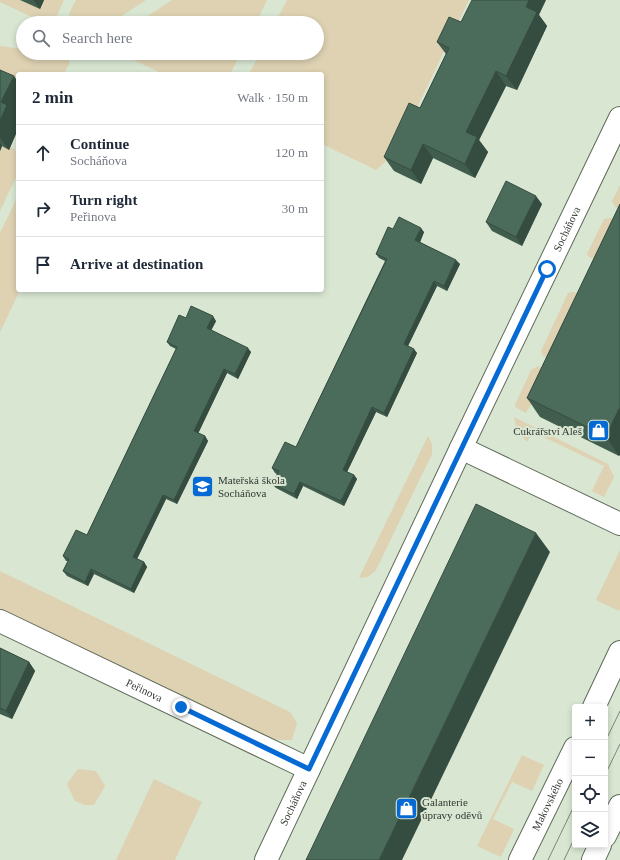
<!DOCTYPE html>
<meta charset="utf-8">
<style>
body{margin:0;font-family:Georgia,serif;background:#f6f6f7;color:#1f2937}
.controls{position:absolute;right:12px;bottom:12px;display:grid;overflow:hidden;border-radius:4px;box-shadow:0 2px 6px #0003}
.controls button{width:36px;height:36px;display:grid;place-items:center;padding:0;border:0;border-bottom:1px solid #e0e1e3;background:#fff;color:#1f2937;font:20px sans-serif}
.stop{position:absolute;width:12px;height:12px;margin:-9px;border:3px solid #056ad3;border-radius:50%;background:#fff}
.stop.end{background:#056ad3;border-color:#fff;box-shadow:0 1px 4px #0008}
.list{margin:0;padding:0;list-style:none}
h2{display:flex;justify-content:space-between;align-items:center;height:52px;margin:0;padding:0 16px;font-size:17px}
h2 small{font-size:13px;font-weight:400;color:#747a83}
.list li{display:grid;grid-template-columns:26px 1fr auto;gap:12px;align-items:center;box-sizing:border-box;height:56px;padding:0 16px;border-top:1px solid #e0e1e3}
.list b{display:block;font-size:15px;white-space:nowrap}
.list p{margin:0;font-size:13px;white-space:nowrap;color:#747a83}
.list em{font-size:13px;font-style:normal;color:#747a83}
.icon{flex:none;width:22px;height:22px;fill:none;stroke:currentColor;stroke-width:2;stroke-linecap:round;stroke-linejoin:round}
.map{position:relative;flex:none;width:620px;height:860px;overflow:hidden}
.search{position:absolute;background:#fff;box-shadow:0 2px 6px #0003;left:16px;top:16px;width:308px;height:44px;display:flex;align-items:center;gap:10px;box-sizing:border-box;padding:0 14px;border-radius:22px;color:#747a83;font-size:15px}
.panel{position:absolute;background:#fff;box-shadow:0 2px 6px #0003;left:16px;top:72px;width:308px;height:220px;border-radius:4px}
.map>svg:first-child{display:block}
</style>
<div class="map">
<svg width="620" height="860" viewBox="0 0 620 860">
<rect width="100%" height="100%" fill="#d8e6d2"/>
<g fill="#ded2b3">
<path d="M0,0H20L40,9L44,0H64L56,18L47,23L40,21L0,2Z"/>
<path d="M76,0H146L111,23H71L69,14Z"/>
<path d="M172,0H267L256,23H137Z"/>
<path d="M287,0H469L395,153L376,170L322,144V74H249L260,53H317V23H275Z"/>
<path d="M0,46L23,49V53H55L69,58V64L64,74H18V91L0,82Z"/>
<path d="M119,53H241L230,74H163Z"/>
<path d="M2,146L10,147L18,151V173L0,211V151Z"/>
<path d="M620,185V209L615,207L612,201Z"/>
<path d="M18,196V290H20L0,332V233Z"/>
<path d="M609,218L617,219L612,268L589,257L587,254L604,219Z"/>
<path d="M573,292L581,294L565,367L543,356L541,351L568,293Z"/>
<path d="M538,366L545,369L533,401L526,413L515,407V405L531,370Z"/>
<path d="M514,417L608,464L614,477L604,497L592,491L604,466L533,432L527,442L517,430Z"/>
<path d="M428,436L432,444V454L376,570L368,577L359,578Z"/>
<path d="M620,550V609L619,611L596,600Z"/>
<path d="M0,571L290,712L297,723L292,740H267L0,610Z"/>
<path d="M522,755L544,765L532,791L512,782L493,819L514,829L501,857L477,846Z"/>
<path d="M78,769L96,771L105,786L94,805H85L75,801L67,784Z"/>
<path d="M154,779L202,802L175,860H116Z"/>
</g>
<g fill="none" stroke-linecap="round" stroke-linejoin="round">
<defs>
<g id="minor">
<path d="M461,448L620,524"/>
<path id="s1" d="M0,621L309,769"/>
<path d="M594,707L620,652"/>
<path d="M605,836L620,806"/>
<path id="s2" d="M266,860L461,448L620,118"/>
<path id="s3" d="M520,860L575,748"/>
<path d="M593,860L600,845"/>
</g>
</defs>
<use href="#minor" stroke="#5e6b59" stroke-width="24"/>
<use href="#minor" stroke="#fff" stroke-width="22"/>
<g stroke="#7d877a" stroke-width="1">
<path d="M605,742L620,711"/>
<path d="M605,775L620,744"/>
<path d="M548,860L575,804"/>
<path d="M564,860L575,837"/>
</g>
</g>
<g fill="#415d4e">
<path d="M20,0H44L40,9Z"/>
<path d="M539,15L547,26L517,90L506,86L479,140L488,152L475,178L433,158L421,184L394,171L384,157L420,108L446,54L437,42L461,22Z"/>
<path d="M0,70L18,82V114L16,117L18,120V129L9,150L2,146L0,151Z"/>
<path d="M542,204L522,246L492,231L486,222Z"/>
<path d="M620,204L619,456L540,417L527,398Z"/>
<path d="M393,229L424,232L420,242L460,264L447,291L437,286L408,346L417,353L387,417L376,412L347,472L354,475L357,479L344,506L303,486L297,499L276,488L272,484L277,474L275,473L272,468L296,447L385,261L379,258L376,254Z"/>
<path d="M186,318L216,321L211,330L251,352L238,379L227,373L198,433L205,436L208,441L177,504L166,499L137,559L144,562L147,567L134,593L94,574L88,586L67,576L63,571L68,561H66L63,556L87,535L176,349L170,346L167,342Z"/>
<path d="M0,648L29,662L35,671L12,719L0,714Z"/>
</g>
<g fill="#354c40">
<path d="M33,0H44L40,9Z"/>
<path d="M529,0H546L539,15L547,26L517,90L506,76L526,7Z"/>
<path d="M496,71L506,86L479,140L488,152L475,178L465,164L466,132Z"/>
<path d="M14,76L18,82V114L16,117L18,120V129L9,150L0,138V121L1,102Z"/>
<path d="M0,143L2,146L0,151Z"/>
<path d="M423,144L433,158L421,184L411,170Z"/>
<path d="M536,196L542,204L522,246L516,237Z"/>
<path d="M421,228L424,232L419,245L415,240Z"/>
<path d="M456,260L460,264L447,291L444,286Z"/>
<path d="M434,281L437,286L407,348L404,344Z"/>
<path d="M213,316L216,321L210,333L207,328Z"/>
<path d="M248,348L251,352L238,379L235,374Z"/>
<path d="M414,349L417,353L387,417L384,413Z"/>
<path d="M224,369L227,373L197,436L194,431Z"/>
<path d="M372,407L376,412L346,474L343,470Z"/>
<path d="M620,407V455L619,456L606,436Z"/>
<path d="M205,436L208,441L177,504L174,500Z"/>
<path d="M354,475L357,479L344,506L341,501Z"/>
<path d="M300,482L303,486L297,499L294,494Z"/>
<path d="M163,495L166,499L136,561L133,557Z"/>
<path d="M536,533L550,552L402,860H379Z"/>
<path d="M144,562L147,567L134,593L131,589Z"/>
<path d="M91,569L94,574L88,586L85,582Z"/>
<path d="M29,662L35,671L12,719L6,711Z"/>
</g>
<g fill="#4c6c5b" stroke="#354c40">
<path d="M472,0H529L526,7L537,12L506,76L496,71L466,132L477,137L465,164L423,144L411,170L384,157L409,103L420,108L449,48L437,42L449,17L461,22Z"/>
<path d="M0,70L14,76L1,102L7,105L0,121Z"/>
<path d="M506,181L536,196L516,237L486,222Z"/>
<path d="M620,204V407L606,436L527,398Z"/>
<path d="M399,217L421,228L415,240L456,260L444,286L434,281L404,344L414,349L384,413L372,407L343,470L354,475L341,501L300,482L294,494L272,484L279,471L272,468L285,442L296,447L387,259L376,254L388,227L393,229Z"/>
<path d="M191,306L213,316L207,328L248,348L235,374L224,369L194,431L205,436L174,500L163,495L133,557L144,562L131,589L91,569L85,582L63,571L69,559L63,556L76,530L87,535L177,347L167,342L179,315L186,318Z"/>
<path d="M476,504L536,533L379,860H306Z"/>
<path d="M0,648L29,662L6,711L0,708Z"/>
</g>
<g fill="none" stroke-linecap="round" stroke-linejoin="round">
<path stroke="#056ad3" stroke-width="5" d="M181,707L309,769L547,269"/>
</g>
<defs>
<symbol id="shop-square" viewBox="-11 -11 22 22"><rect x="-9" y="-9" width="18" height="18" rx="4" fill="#056ad3" stroke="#d8e6d2"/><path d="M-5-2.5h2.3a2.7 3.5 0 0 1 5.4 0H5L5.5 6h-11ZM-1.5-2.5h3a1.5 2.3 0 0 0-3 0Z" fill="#fff"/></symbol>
<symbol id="school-square" viewBox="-11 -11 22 22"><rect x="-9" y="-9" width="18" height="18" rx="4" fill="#056ad3" stroke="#d8e6d2"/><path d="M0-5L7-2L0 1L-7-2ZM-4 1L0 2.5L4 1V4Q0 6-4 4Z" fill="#fff"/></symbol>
</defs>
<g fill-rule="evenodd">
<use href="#shop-square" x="586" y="418" width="25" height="25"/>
<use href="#school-square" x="190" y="474" width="25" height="25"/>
<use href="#shop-square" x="394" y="796" width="25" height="25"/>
</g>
<g text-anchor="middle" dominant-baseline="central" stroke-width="4" stroke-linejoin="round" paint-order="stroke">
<g font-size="11" fill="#343932" stroke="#d8e6d2">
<text stroke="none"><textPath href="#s2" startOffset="699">Socháňova</textPath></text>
<text stroke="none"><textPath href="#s1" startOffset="160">Peřinova</textPath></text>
<text stroke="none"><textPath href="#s2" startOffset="63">Socháňova</textPath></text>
<text stroke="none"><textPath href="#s3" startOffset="62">Makovského</textPath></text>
</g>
<g font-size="11" fill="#343932" stroke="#d8e6d2" text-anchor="start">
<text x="582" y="431" text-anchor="end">Cukrářství Aleš</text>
<text x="218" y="480">Mateřská škola<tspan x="218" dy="13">Socháňova</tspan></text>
<text x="422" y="802">Galanterie<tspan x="422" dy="13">úpravy oděvů</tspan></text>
</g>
</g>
</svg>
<div class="controls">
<button>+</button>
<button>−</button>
<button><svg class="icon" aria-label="locate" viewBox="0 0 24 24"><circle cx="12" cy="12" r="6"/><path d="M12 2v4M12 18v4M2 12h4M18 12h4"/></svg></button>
<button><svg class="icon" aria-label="layers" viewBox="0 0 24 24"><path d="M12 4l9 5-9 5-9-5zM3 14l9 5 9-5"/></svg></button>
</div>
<div class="stop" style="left:547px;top:269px"></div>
<div class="stop end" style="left:181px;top:707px"></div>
<div class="search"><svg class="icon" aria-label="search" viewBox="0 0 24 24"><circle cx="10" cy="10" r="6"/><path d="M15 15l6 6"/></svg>Search here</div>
<section class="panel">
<h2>2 min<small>Walk · 150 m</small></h2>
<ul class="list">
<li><svg class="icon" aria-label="ahead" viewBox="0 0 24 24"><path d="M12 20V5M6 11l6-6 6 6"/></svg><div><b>Continue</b><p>Socháňova</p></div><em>120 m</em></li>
<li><svg class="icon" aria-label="right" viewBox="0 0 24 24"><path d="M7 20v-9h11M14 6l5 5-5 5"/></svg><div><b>Turn right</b><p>Peřinova</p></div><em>30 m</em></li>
<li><svg class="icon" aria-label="arrive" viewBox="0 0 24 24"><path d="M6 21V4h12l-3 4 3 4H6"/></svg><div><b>Arrive at destination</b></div></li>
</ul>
</section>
</div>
